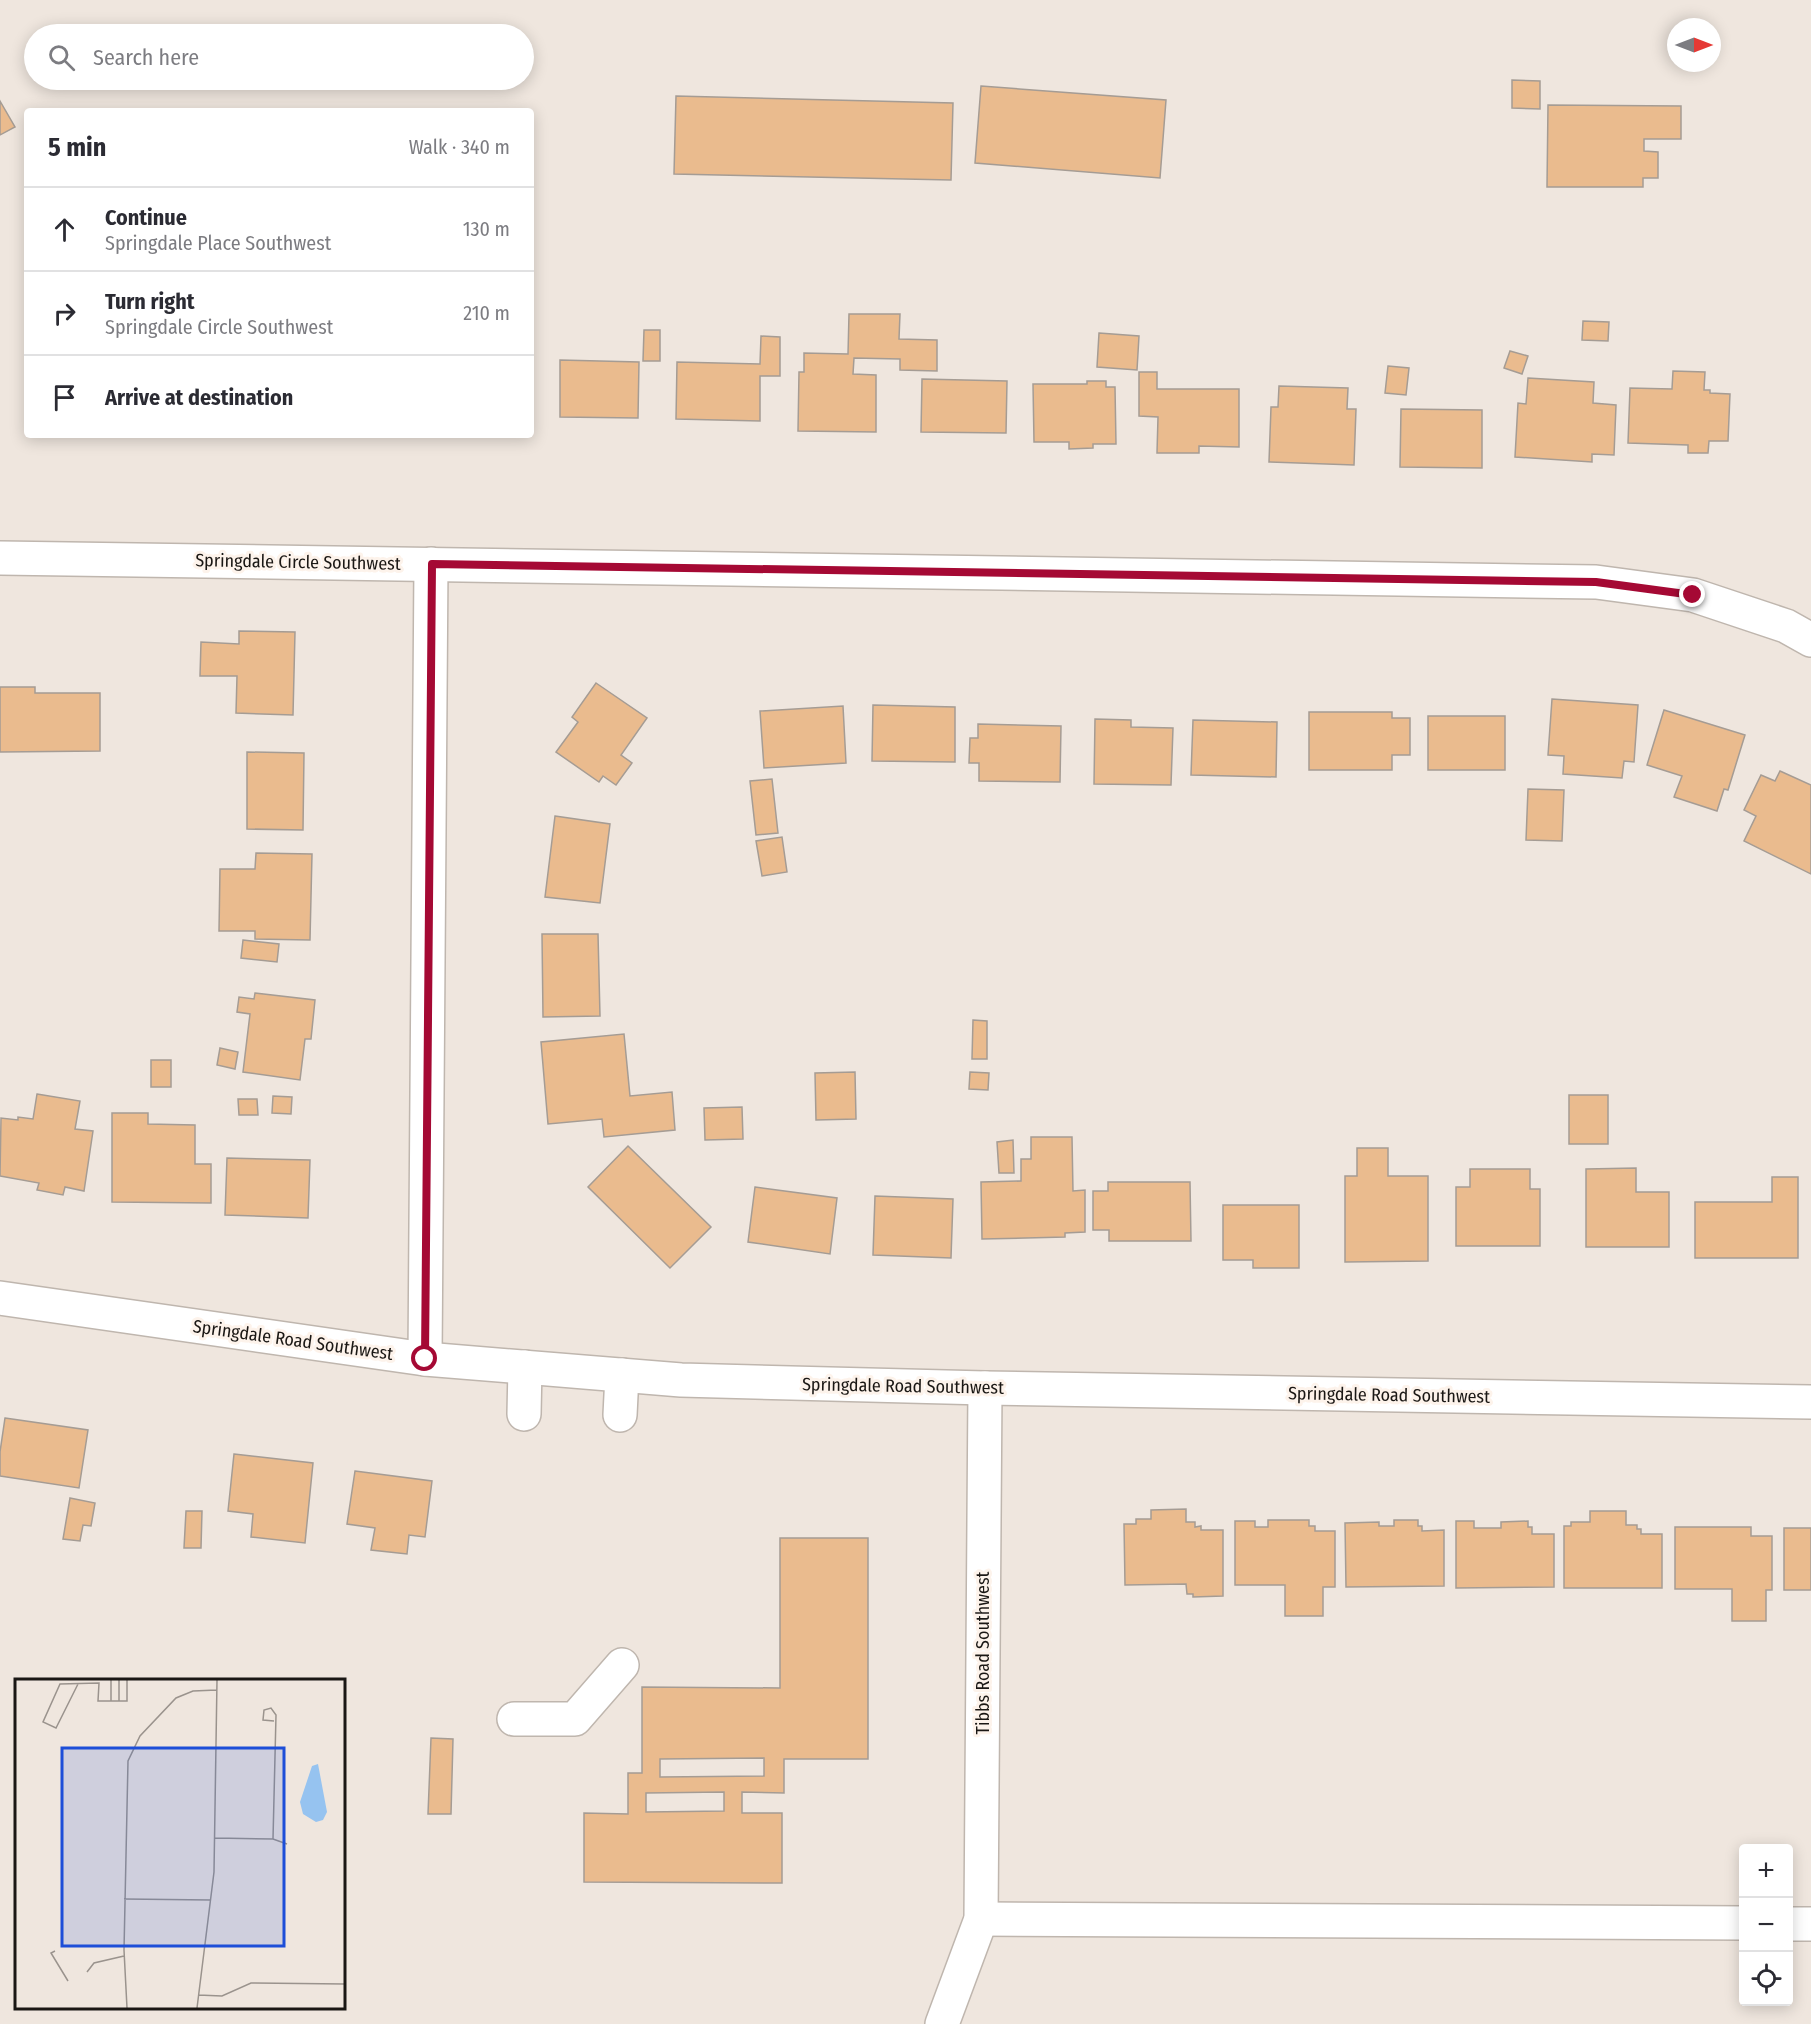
<!DOCTYPE html>
<meta charset="utf-8">
<style>
body{margin:0;font-family:"Fira Sans Condensed",sans-serif;background:#f2f2f3;color:#2b2b33}
.controls{position:absolute;right:18px;bottom:18px;display:grid;overflow:hidden;border-radius:6px;box-shadow:0 3px 15px #0003}
.controls button{width:54px;height:54px;display:grid;place-items:center;padding:0;border:0;border-bottom:2px solid #e1e1e2;background:#fff;color:#2b2b33;font:30px sans-serif}
.compass{position:absolute;left:1667px;top:18px;width:54px;height:54px;border-radius:50%;background:#fff;box-shadow:0 3px 15px #0003;rotate:90deg}
.stop{position:absolute;width:18px;height:18px;margin:-14px;border:4px solid #a50934;border-radius:50%;background:#fff}
.stop.end{background:#a50934;border-color:#fff;box-shadow:0 2px 6px #0008}
.list{margin:0;padding:0;list-style:none}
h2{display:flex;justify-content:space-between;align-items:center;height:78px;margin:0;padding:0 24px;font-size:26px}
h2 small{font-size:20px;font-weight:400;color:#7c7c81}
.list li{display:grid;grid-template-columns:39px 1fr auto;gap:18px;align-items:center;box-sizing:border-box;height:84px;padding:0 24px;border-top:2px solid #e1e1e2}
.list b{display:block;font-size:22px;white-space:nowrap}
.list p{margin:0;font-size:20px;white-space:nowrap;color:#7c7c81}
.list em{font-size:20px;font-style:normal;color:#7c7c81}
.icon{flex:none;width:33px;height:33px;fill:none;stroke:currentColor;stroke-width:2;stroke-linecap:round;stroke-linejoin:round}
.map{position:relative;flex:none;width:1811px;height:2024px;overflow:hidden}
.search{position:absolute;background:#fff;box-shadow:0 3px 15px #0003;left:24px;top:24px;width:510px;height:66px;display:flex;align-items:center;gap:15px;box-sizing:border-box;padding:0 21px;border-radius:33px;color:#7c7c81;font-size:22px}
.panel{position:absolute;background:#fff;box-shadow:0 3px 15px #0003;left:24px;top:108px;width:510px;height:330px;border-radius:6px}
.map>svg:first-child{display:block}
</style>
<div class="map">
<svg width="1811" height="2024" viewBox="0 0 1811 2024">
<rect width="100%" height="100%" fill="#efe6de"/>
<g fill="#eabb8e" stroke="#a59c94" stroke-width="1.5" fill-rule="evenodd">
<path d="M1512,80L1540,81V109L1512,108Z"/>
<path d="M981,86L1166,100L1160,178L975,163Z"/>
<path d="M676,96L953,103L951,180L674,174Z"/>
<path d="M0,101L15,127L0,135Z"/>
<path d="M1548,105L1681,106V139H1644V151L1658,152V178H1643V187H1547Z"/>
<path d="M849,314H900L899,339L937,340V371L900,370V359L854,358L853,374L876,375V432L798,431L799,372H804V353L848,354Z"/>
<path d="M1583,321L1609,322L1608,341L1582,340Z"/>
<path d="M644,330H660V361H643Z"/>
<path d="M1099,333L1139,336L1137,370L1097,367Z"/>
<path d="M761,336L780,337V376H760V421L676,419L677,362L760,364Z"/>
<path d="M1510,351L1528,356L1522,374L1504,368Z"/>
<path d="M560,360L639,362L638,418L560,417Z"/>
<path d="M1388,366L1409,368L1406,395L1385,393Z"/>
<path d="M1673,371L1705,372L1704,390H1710V393L1730,394L1728,441H1709L1708,453H1688V445L1628,443L1630,388L1672,389Z"/>
<path d="M1139,372H1157V389H1239V447L1199,446V453H1157L1158,417L1139,416Z"/>
<path d="M1528,378L1594,382L1593,403L1616,405L1614,455L1592,454V462L1515,457L1518,403L1526,404Z"/>
<path d="M922,379L1007,381L1006,433L921,432Z"/>
<path d="M1087,381H1106V387H1115L1116,444H1093V448L1069,449V442H1034L1033,384H1087Z"/>
<path d="M1279,386L1348,388L1347,409H1356L1354,465L1269,462L1271,407H1278Z"/>
<path d="M1401,409L1482,410V468L1400,467Z"/>
<path d="M239,631L295,632L293,715L236,713L237,676H200L201,642L239,644Z"/>
<path d="M596,683L647,718L621,755L632,763L616,785L603,776L599,782L556,752L578,722L572,717Z"/>
<path d="M0,687H35V693H100V751L0,752Z"/>
<path d="M1552,699L1638,705L1634,762L1624,761L1622,778L1563,774L1564,756L1548,755Z"/>
<path d="M873,705L955,707V762L872,761Z"/>
<path d="M843,706L846,763L764,768L760,711Z"/>
<path d="M1664,710L1745,735L1728,790L1724,789L1717,811L1674,797L1682,776L1647,765Z"/>
<path d="M1309,712H1392V718H1410V755H1392V770H1309Z"/>
<rect x="1428" y="716" width="77" height="54"/>
<path d="M1095,719L1131,720V727L1173,728L1171,785L1094,784Z"/>
<path d="M1193,720L1277,722L1276,777L1191,775Z"/>
<path d="M978,724L1061,726L1060,782L979,781V763H969L970,738H978Z"/>
<path d="M247,752L304,753L303,830L247,829Z"/>
<path d="M1780,771L1811,785V874L1744,841L1756,816L1744,810L1761,775L1775,781Z"/>
<path d="M772,779L778,833L756,835L750,781Z"/>
<path d="M1528,789L1564,790L1562,841L1526,840Z"/>
<path d="M555,816L610,824L600,903L545,897Z"/>
<path d="M782,837L787,872L762,876L756,841Z"/>
<path d="M256,853L312,854L310,940L255,939V931H219L220,869H255Z"/>
<path d="M542,934H598L600,1016L543,1017Z"/>
<path d="M243,940L279,944L277,962L241,958Z"/>
<path d="M255,993L315,1000L311,1039H305L300,1080L243,1072L250,1014L237,1012L239,997L254,999Z"/>
<path d="M973,1020L987,1021V1059H972Z"/>
<path d="M624,1034L630,1096L672,1092L675,1130L604,1137L602,1119L548,1124L541,1042Z"/>
<path d="M220,1048L238,1052L235,1069L217,1065Z"/>
<rect x="151" y="1060" width="20" height="27"/>
<path d="M855,1072L856,1119L816,1120L815,1073Z"/>
<path d="M970,1072L989,1073L988,1090L969,1089Z"/>
<path d="M37,1094L80,1101L75,1129L93,1131L84,1191L65,1187L63,1195L37,1190L39,1183L0,1176L1,1118L18,1120V1117L33,1119Z"/>
<rect x="1569" y="1095" width="39" height="49"/>
<path d="M273,1096L292,1097L291,1114L272,1113Z"/>
<path d="M238,1099H257L258,1115H239Z"/>
<path d="M742,1107L743,1139L705,1140L704,1108Z"/>
<path d="M112,1113H148V1124L195,1125V1164H211V1203L112,1202Z"/>
<path d="M1031,1137H1072L1073,1191L1085,1190V1232L1065,1233V1237L982,1239L981,1182L1021,1181V1159H1031Z"/>
<path d="M1013,1140L1014,1173H999L997,1142Z"/>
<path d="M628,1146L711,1227L670,1268L588,1187Z"/>
<path d="M1357,1148H1388V1176H1428V1261L1345,1262V1176H1357Z"/>
<path d="M227,1158L310,1160L308,1218L225,1215Z"/>
<path d="M1636,1168V1192H1669V1247H1586V1169Z"/>
<path d="M1470,1169H1530V1189H1540V1246H1456V1187H1470Z"/>
<path d="M1772,1177H1798V1258H1695V1202H1772Z"/>
<path d="M1108,1182H1190L1191,1241H1109V1230H1093V1191H1108Z"/>
<path d="M755,1187L837,1198L830,1254L748,1242Z"/>
<path d="M875,1196L953,1199L951,1258L873,1255Z"/>
<path d="M1223,1205H1299V1268H1253V1260H1223Z"/>
<path d="M5,1418L88,1430L79,1488L0,1476V1452Z"/>
<path d="M234,1454L313,1463L305,1543L251,1537L253,1514L228,1511Z"/>
<path d="M355,1471L432,1481L425,1537L409,1535L407,1554L371,1550L375,1528L347,1524Z"/>
<path d="M70,1498L95,1503L91,1526L83,1525L80,1541L63,1539Z"/>
<path d="M1186,1509V1522H1195V1527L1201,1526V1530H1223V1596L1193,1597V1594H1187L1186,1584L1125,1585L1124,1524H1136V1519H1151V1510Z"/>
<path d="M186,1511H202L201,1548H184Z"/>
<path d="M1590,1511H1626V1525H1637V1529H1641V1534H1662V1588H1564V1526H1571V1522H1590Z"/>
<path d="M1268,1520H1309V1526H1315V1531H1335V1587H1323V1616H1285V1585H1235V1521H1255V1527H1268Z"/>
<path d="M1394,1520H1418V1526H1422V1531L1444,1530V1586L1346,1587L1345,1523L1379,1522V1526H1394Z"/>
<path d="M1456,1521H1474V1528H1501V1522L1528,1521V1527H1532V1534H1554V1587L1456,1588Z"/>
<path d="M1675,1527H1751V1536H1772V1590H1766V1621H1732V1589H1675Z"/>
<rect x="1784" y="1528" width="27" height="62"/>
<path d="M780,1538H868V1759H784V1793L742,1792V1813H782V1883L584,1882V1813L628,1814V1773H642V1687L780,1688ZM764,1758V1776L660,1777V1759ZM724,1792V1811L646,1812V1793Z"/>
<path d="M431,1738L453,1739L451,1814H428Z"/>
</g>
<g fill="none" stroke-linecap="round" stroke-linejoin="round">
<defs>
<g id="minor">
<path d="M0,558L1596,582L1693,595L1786,626L1811,640"/>
<path d="M0,1298L425,1359L681,1380L985,1388L1811,1402"/>
<path d="M425,1359L431,564"/>
<path d="M524,1414L525,1367"/>
<path d="M620,1415L622,1375"/>
<path d="M514,1719H575L622,1665"/>
<path d="M981,1919L1744,1923"/>
<path d="M1788,1924H1811"/>
<path d="M942,2024L981,1919L985,1388"/>
</g>
</defs>
<use href="#minor" stroke="#bfb6ae" stroke-width="36"/>
<use href="#minor" stroke="#fff" stroke-width="33"/>
</g>
<g fill="none" stroke-linecap="round" stroke-linejoin="round">
<path stroke="#a50934" stroke-width="8" d="M425,1359L432,564L1596,582L1693,595"/>
</g>
<g text-anchor="middle" dominant-baseline="central" stroke-width="6" stroke-linejoin="round" paint-order="stroke">
<g font-size="18" fill="#1a1714" stroke="#fdf3eb">
<text transform="translate(298 562) rotate(1)">Springdale Circle Southwest</text>
<text transform="translate(293 1340) rotate(8)">Springdale Road Southwest</text>
<text transform="translate(903 1386) rotate(1)">Springdale Road Southwest</text>
<text transform="translate(1389 1395) rotate(1)">Springdale Road Southwest</text>
<text transform="translate(983 1653) rotate(-90)">Tibbs Road Southwest</text>
</g>
</g>
<g transform="translate(15 1679)">
<rect width="330" height="330" fill="#efe6de"/>
<path d="M303,85L312,133L308,141L301,143L288,135L285,123L297,87Z" fill="#96c3f0"/>
<path fill="none" stroke="#9a938d" stroke-width="1.5" d="M63,5L41,49L28,43L45,5L84,4L83,22H112V1M96,22V1M104,22V1M200,159L258,160L272,165M258,160L261,36L256,29L249,31L248,41L259,42M109,220L196,221M40,272L36,274L53,302M72,293L79,284L109,277M183,316L207,317L236,304L330,305M112,329L109,271L113,82L125,57L161,19L178,12L202,11M182,329L199,193L202,1"/>
<path fill="#1d4ed8" fill-opacity="0.15" stroke="#1d4ed8" stroke-width="3" d="M47,69H269V267H47Z"/>
<rect width="330" height="330" fill="none" stroke="#1a1714" stroke-width="3"/>
</g>
</svg>
<div class="controls">
<button>+</button>
<button>−</button>
<button><svg class="icon" aria-label="locate" viewBox="0 0 24 24"><circle cx="12" cy="12" r="6"/><path d="M12 2v4M12 18v4M2 12h4M18 12h4"/></svg></button>
</div>
<svg class="compass" viewBox="-18 -18 36 36"><path d="M0-13l5 13h-10z" fill="#e53935"/><path d="M0 13l5-13h-10z" fill="#7c7c81"/></svg>
<div class="stop" style="left:425px;top:1359px"></div>
<div class="stop end" style="left:1693px;top:595px"></div>
<div class="search"><svg class="icon" aria-label="search" viewBox="0 0 24 24"><circle cx="10" cy="10" r="6"/><path d="M15 15l6 6"/></svg>Search here</div>
<section class="panel">
<h2>5 min<small>Walk · 340 m</small></h2>
<ul class="list">
<li><svg class="icon" aria-label="ahead" viewBox="0 0 24 24"><path d="M12 20V5M6 11l6-6 6 6"/></svg><div><b>Continue</b><p>Springdale Place Southwest</p></div><em>130 m</em></li>
<li><svg class="icon" aria-label="right" viewBox="0 0 24 24"><path d="M7 20v-9h11M14 6l5 5-5 5"/></svg><div><b>Turn right</b><p>Springdale Circle Southwest</p></div><em>210 m</em></li>
<li><svg class="icon" aria-label="arrive" viewBox="0 0 24 24"><path d="M6 21V4h12l-3 4 3 4H6"/></svg><div><b>Arrive at destination</b></div></li>
</ul>
</section>
</div>
